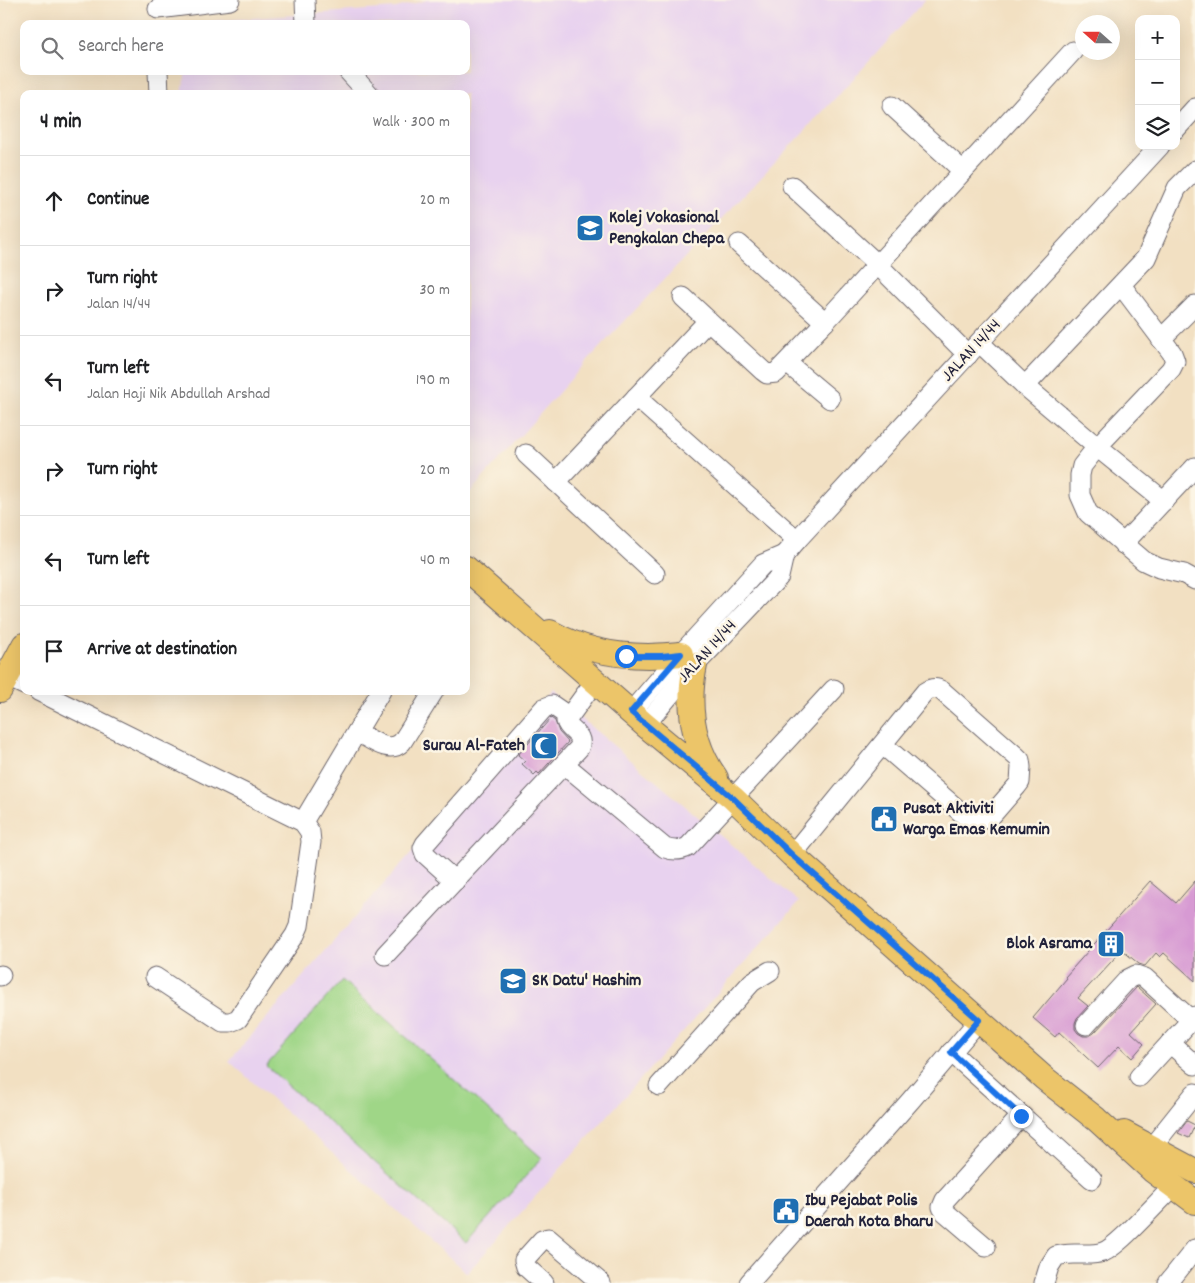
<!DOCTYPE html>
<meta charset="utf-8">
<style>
body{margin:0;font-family:Dekko,sans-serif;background:#f6f6f6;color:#202124}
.controls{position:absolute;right:15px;top:15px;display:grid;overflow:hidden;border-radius:10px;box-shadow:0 5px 20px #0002}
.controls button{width:45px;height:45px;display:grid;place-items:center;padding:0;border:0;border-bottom:1px solid #e0e0e0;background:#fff;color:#202124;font:25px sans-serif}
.compass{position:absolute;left:1075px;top:15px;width:45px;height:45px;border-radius:50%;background:#fff;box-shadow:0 5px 20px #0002;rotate:291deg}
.stop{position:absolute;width:15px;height:15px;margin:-11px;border:4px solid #1a73e8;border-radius:50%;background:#fff}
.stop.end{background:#1a73e8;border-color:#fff;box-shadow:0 1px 5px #0008}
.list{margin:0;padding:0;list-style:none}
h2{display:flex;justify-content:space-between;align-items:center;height:65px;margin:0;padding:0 20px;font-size:21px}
h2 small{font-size:16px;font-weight:400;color:#757577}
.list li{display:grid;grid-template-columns:32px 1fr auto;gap:15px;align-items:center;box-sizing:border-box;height:90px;padding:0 20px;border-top:1px solid #e0e0e0}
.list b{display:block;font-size:19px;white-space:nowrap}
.list p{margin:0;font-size:16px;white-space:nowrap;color:#757577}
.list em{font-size:16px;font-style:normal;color:#757577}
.icon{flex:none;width:28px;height:28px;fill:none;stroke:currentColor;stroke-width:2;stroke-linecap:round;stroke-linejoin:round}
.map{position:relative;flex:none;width:1195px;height:1283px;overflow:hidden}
.search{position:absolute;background:#fff;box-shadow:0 5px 20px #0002;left:20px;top:20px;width:450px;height:55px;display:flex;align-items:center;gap:12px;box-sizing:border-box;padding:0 18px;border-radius:10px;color:#757577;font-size:19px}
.panel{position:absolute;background:#fff;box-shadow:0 5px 20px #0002;left:20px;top:90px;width:450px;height:605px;border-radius:10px}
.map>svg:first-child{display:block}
</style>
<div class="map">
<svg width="1195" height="1283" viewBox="0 0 1195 1283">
<rect width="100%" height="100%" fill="#fcf5e5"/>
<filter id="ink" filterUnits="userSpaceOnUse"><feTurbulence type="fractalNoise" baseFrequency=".02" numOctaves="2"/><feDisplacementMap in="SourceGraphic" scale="10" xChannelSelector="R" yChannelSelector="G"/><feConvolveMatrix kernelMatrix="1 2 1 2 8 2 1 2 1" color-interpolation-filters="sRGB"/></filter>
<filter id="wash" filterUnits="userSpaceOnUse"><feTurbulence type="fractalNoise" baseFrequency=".0096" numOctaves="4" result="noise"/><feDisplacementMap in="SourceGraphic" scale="20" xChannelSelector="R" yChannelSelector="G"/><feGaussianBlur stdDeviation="1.12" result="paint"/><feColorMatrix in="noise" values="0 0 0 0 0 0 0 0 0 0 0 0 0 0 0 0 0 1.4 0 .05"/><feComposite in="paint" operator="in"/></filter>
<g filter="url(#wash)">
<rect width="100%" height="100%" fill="#f2e0c2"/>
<g fill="#e8d2ef">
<path d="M427,0H925L843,90L587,361L466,497V94H182L186,71H466V24H210L212,21L396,8Z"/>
<path d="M551,693L799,902L467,1273L229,1061Z"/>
</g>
<path fill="#9fd687" stroke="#607c61" d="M342,980L542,1158L466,1243L266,1066Z"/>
<g id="blocks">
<g fill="#d79ad3">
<path d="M551,718L555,721L559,732L568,742L539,774L537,772L534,775L522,764L525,761L518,755Z"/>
<path d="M1150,881L1176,903L1195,881V981L1164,953L1160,957L1156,953L1145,966L1139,964L1122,950L1078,998L1088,1006L1077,1018L1075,1023V1029L1078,1033L1083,1036H1089L1094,1033L1137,987L1156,1004L1131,1032L1144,1044L1132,1058L1119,1046L1098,1068L1059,1032L1055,1037L1033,1018L1067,978L1065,977Z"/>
<path d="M1187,1121L1195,1125L1189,1138L1178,1133Z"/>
</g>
</g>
</g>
<g filter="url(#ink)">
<use href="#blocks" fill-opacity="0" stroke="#6b646a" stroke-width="1"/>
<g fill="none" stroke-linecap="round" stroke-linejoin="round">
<defs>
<g id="minor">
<path d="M305,0L306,24"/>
<path d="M158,9L230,0"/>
<path d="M158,71L159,94"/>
<path d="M348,71L369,94"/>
<path d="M892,106L963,171"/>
<path d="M1176,129L1195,108"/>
<path d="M792,186L877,264L968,355"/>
<path d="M739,244L825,322"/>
<path d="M1121,285L1172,353L1175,361L1171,369L1097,447L1164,501"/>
<path d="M683,297L763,371L767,374L776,373L825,322L1073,51"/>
<path d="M1161,339L1195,305"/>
<path d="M980,343L1025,386L1097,447L1082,466L1080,475V495L1088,513L1144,561L1159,568L1184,574L1195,580"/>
<path d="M787,363L830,399"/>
<path d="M1025,386L1146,258L1177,188L1195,170"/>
<path d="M636,397L797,540"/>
<path d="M526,454L655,574"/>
<path d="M556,482L708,321"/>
<path d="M1123,544L1195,467"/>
<path d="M7,677L24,685"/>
<path d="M38,691L303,822L310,832L311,842L299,926L295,935L238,1019L230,1022H223L155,977"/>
<path d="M631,712L681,654L763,564L784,555"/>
<path d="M645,725L695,665L779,577L784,555L797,540L1160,146"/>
<path d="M357,732C371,739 389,755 402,742L434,691"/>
<path d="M564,764L665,848C673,851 680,851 688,847L834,689"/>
<path d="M303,822L381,691"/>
<path d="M792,855L925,692C931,688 936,687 942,691L1017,757L1020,760L1021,767L1020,782L1017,786L991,816L978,821L970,820L883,745"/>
<path d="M455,881L425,854L423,848L425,844L544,708L552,705L568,716"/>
<path d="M385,955L579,748C585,734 569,732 566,721L595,681"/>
<path d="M0,976L1,975"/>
<path d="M1086,1025L1128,979L1136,975L1145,978L1191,1020"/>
<path d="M1170,1043L1195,1065"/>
<path d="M951,1052L1092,1179"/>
<path d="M1139,1077L1195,1016"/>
<path d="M659,1086L752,982L770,971"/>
<path d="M1152,1147L1195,1093"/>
<path d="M986,1247L945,1212L942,1207L945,1200L1021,1116"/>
<path d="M544,1283L526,1267L524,1260L542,1240L548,1238L601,1283"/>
<path d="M749,1283L911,1100L979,1020"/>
<path d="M1044,1283L1049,1267L1056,1256C1071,1251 1088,1257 1103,1252C1118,1247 1160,1199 1175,1185"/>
<path d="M1168,1283L1195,1249"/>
</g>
<g id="major">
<path d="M466,568L645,725L733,798L792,855L1044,1078L1096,1119L1152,1170L1195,1202"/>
<path d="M550,632C590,655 636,659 681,654"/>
<path d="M695,665C687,705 692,744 716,778"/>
<path d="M0,690L24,645"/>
<path d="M1124,1133L1195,1171"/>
</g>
</defs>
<use href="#minor" stroke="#6b646a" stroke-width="21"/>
<use href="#major" stroke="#6b646a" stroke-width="26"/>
<use href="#minor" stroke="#fff" stroke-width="19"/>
<use href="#major" stroke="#ecc569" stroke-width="24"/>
</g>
</g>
<g fill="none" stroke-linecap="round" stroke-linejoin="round" filter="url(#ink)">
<path stroke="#1a73e8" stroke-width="6" d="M626,656H662L681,654L631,712L733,798L792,855L979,1020L951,1052L1021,1116"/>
</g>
<defs>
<symbol id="university-square" viewBox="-11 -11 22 22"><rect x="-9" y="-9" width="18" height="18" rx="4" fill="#1f6fb2" stroke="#fcf5e5"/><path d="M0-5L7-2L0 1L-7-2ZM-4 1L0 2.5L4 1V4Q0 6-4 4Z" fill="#fff"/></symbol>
<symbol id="mosque-square" viewBox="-11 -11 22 22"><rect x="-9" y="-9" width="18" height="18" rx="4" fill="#1f6fb2" stroke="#fcf5e5"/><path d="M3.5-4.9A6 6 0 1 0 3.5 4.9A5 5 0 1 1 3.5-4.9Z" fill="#fff"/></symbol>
<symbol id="civic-square" viewBox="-11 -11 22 22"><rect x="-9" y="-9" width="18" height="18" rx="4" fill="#1f6fb2" stroke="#fcf5e5"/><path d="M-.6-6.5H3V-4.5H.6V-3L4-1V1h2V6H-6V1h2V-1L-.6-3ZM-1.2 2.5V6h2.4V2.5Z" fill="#fff"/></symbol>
<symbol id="building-square" viewBox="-11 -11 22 22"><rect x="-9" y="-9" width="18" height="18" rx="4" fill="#1f6fb2" stroke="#fcf5e5"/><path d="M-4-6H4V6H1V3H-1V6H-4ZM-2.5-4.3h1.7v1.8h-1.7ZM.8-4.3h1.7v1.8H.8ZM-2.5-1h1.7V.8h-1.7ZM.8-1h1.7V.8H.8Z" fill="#fff"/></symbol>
<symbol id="school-square" viewBox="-11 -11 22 22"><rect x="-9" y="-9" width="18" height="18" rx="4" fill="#1f6fb2" stroke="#fcf5e5"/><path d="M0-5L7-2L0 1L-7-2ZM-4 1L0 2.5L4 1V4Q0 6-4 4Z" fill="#fff"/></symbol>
</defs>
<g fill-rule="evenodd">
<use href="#university-square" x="574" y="212" width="32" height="32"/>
<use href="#mosque-square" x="528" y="730" width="32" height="32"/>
<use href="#civic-square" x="868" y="803" width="32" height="32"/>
<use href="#building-square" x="1095" y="928" width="32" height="32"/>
<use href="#school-square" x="497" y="965" width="32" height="32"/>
<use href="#civic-square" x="770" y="1195" width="32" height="32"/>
</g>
<g text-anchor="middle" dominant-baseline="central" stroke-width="5" stroke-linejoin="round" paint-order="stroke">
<g font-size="18" font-weight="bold" fill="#22223b" stroke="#fcf5e5" text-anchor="start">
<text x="609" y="218">Kolej Vokasional<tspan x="609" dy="21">Pengkalan Chepa</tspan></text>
<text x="525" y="746" text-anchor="end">Surau Al-Fateh</text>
<text x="903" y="809">Pusat Aktiviti<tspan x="903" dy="21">Warga Emas Kemumin</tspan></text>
<text x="1092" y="944" text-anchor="end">Blok Asrama</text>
<text x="532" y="981">SK Datu' Hashim</text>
<text x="805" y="1201">Ibu Pejabat Polis<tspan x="805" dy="21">Daerah Kota Bharu</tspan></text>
</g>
<g font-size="18" fill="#22223b" stroke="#fcf5e5">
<text transform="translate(972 351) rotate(-47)">JALAN 14/44</text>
<text transform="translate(708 652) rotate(-48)">JALAN 14/44</text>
</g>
</g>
</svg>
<div class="controls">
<button>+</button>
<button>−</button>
<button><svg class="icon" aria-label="layers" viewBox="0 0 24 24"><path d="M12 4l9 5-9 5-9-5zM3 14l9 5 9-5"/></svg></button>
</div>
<svg class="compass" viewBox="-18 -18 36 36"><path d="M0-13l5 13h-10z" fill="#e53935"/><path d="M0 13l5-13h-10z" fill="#757577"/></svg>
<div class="stop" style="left:626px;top:656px"></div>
<div class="stop end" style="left:1021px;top:1116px"></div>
<div class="search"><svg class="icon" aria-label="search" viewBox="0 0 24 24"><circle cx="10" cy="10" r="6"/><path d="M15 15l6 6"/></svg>Search here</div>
<section class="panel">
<h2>4 min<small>Walk · 300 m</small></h2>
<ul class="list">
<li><svg class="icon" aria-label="ahead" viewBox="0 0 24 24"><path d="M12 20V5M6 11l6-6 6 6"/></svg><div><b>Continue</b></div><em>20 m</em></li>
<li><svg class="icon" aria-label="right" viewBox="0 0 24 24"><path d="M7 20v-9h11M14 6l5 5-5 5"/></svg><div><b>Turn right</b><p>Jalan 14/44</p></div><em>30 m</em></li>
<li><svg class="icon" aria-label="left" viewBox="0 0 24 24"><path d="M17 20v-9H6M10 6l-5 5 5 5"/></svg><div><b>Turn left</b><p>Jalan Haji Nik Abdullah Arshad</p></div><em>190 m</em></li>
<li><svg class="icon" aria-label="right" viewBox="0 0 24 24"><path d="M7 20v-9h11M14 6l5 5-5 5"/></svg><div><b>Turn right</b></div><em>20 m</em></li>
<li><svg class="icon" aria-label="left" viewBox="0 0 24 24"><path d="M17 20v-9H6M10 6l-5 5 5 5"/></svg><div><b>Turn left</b></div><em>40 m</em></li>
<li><svg class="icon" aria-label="arrive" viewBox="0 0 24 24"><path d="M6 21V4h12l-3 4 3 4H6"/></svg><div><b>Arrive at destination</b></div></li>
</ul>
</section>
</div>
